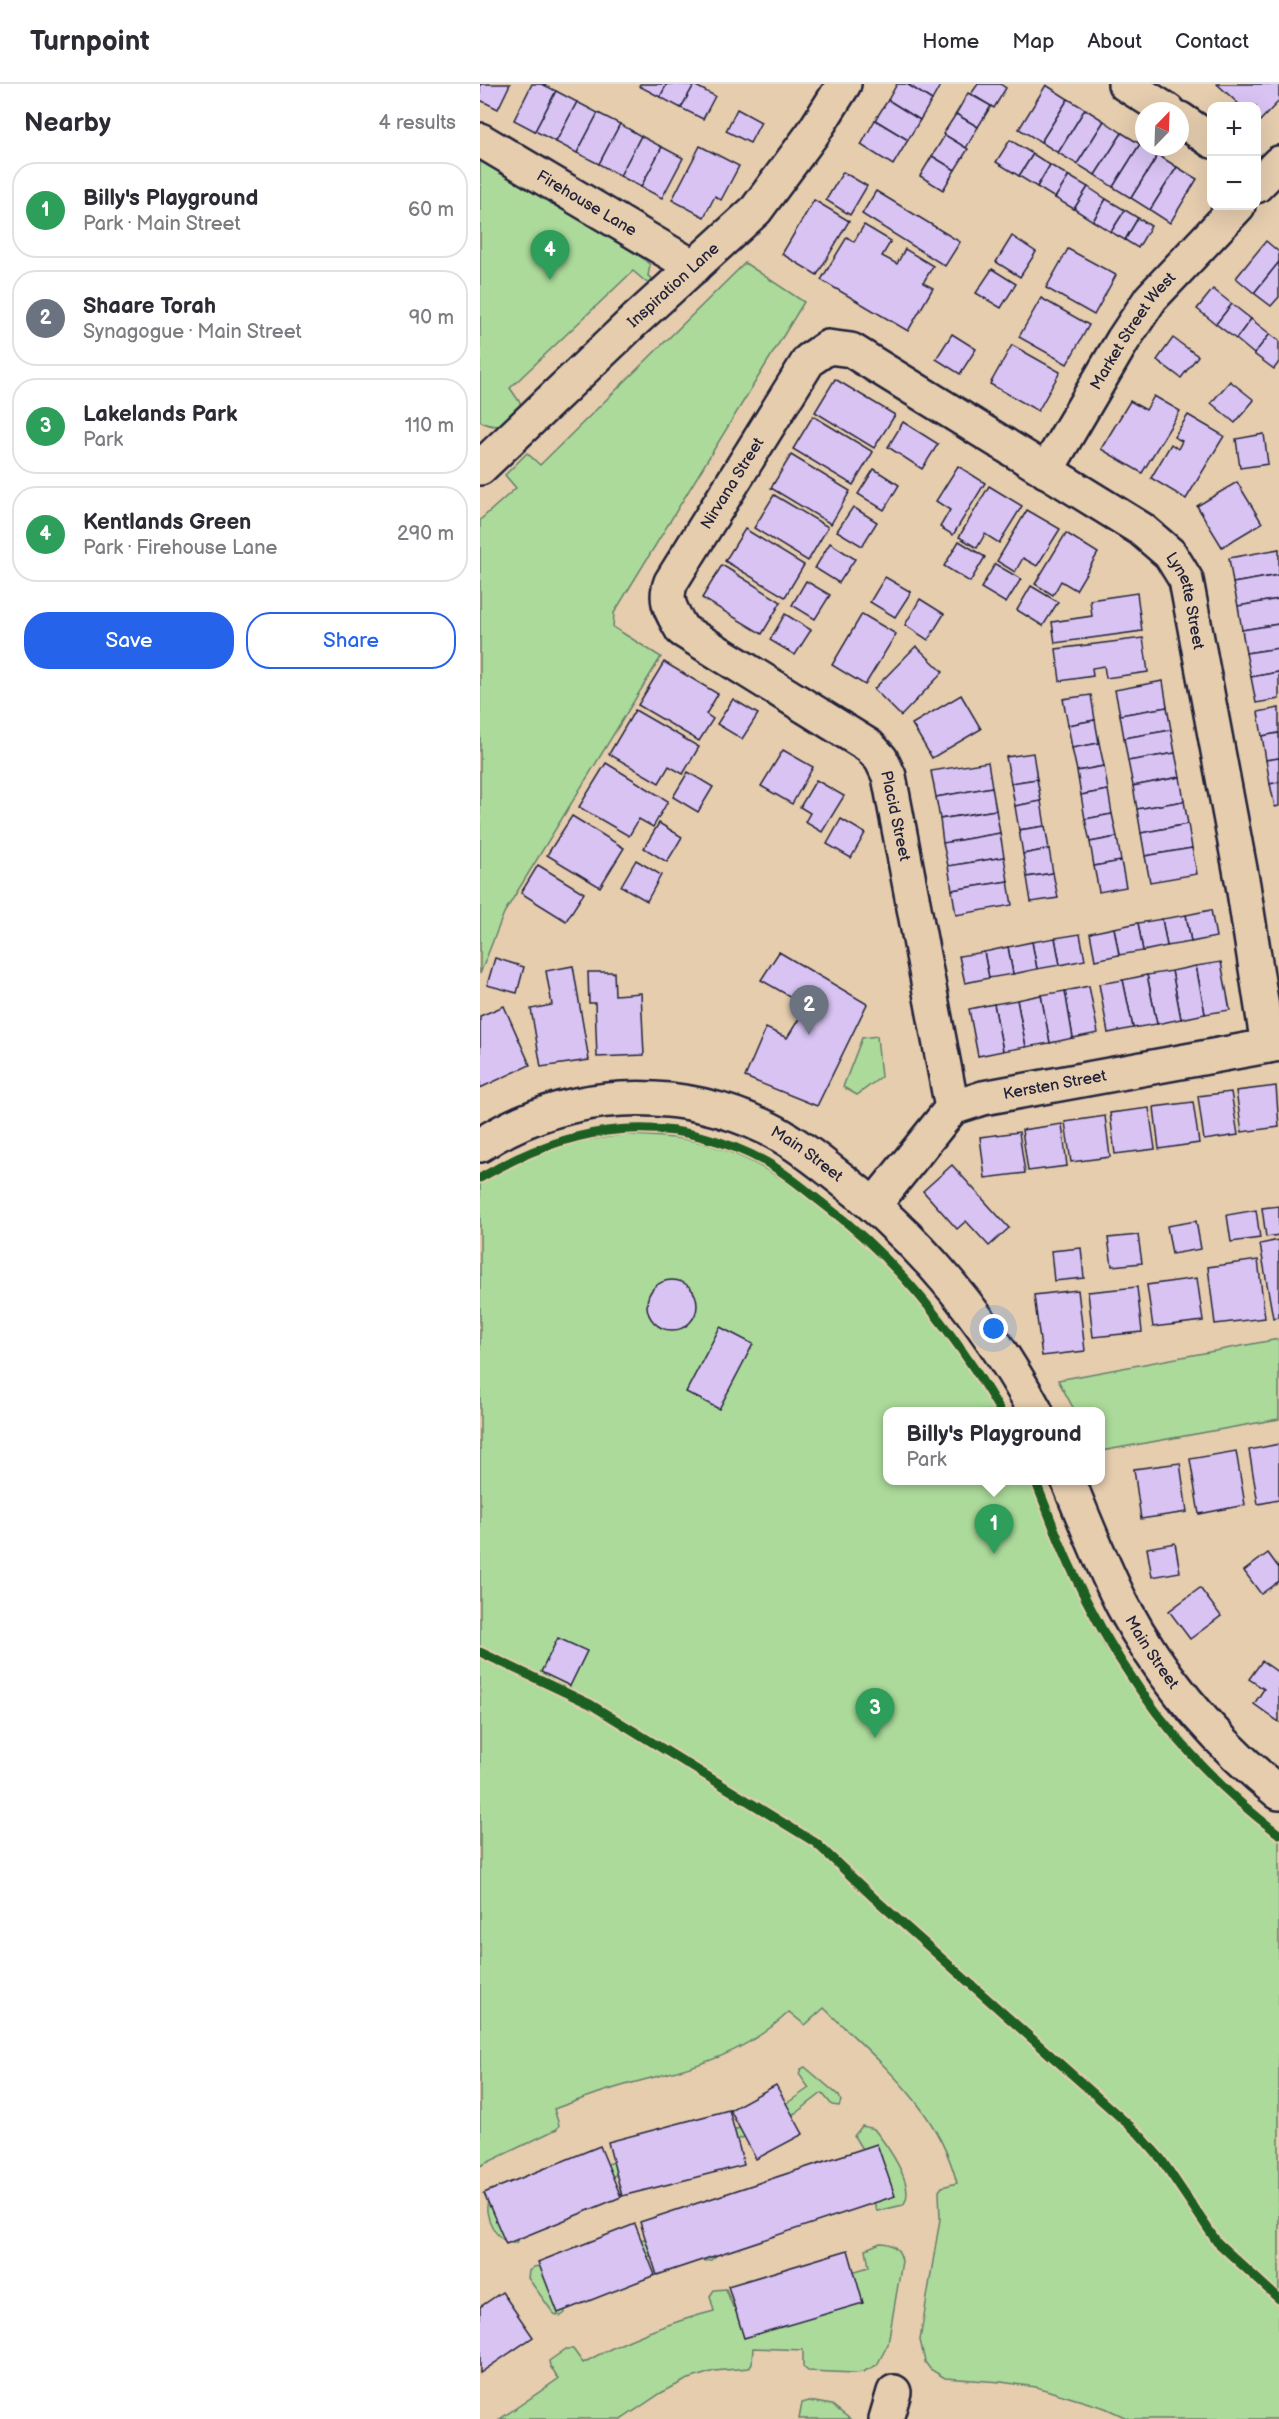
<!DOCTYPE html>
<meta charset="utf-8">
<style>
body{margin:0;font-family:"Balsamiq Sans",sans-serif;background:#f7f7f7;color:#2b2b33}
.controls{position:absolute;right:18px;top:18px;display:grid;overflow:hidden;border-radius:12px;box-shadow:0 6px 24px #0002}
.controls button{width:54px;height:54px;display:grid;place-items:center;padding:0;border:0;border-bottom:2px solid #e1e1e2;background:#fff;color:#2b2b33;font:30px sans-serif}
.compass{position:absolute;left:655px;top:18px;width:54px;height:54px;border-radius:50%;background:#fff;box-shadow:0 6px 24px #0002;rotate:23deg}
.you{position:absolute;left:514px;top:1245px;width:21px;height:21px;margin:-15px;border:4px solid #fff;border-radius:50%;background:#1a73e8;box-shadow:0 0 0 9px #1a73e833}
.badge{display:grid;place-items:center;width:39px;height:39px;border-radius:50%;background:#2563eb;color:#fff;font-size:20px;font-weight:700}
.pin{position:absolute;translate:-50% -50px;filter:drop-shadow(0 2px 3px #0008)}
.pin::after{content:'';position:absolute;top:32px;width:21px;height:18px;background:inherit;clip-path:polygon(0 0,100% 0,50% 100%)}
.popup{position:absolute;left:403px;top:1323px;width:222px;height:78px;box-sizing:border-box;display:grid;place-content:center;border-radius:12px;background:#fff;filter:drop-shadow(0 2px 4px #0005);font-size:20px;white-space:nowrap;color:#7c7c81}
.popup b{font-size:22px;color:#2b2b33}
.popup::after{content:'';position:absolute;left:50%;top:100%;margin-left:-12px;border:12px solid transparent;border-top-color:#fff}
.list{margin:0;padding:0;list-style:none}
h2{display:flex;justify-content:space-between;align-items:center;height:78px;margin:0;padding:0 24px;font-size:26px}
h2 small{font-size:20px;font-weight:400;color:#7c7c81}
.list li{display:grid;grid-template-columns:39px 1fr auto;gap:18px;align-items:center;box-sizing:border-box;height:96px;margin:0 12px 12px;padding:0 12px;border:2px solid #e1e1e2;border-radius:24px}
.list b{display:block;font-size:22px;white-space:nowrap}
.list p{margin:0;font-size:20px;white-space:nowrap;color:#7c7c81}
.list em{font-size:20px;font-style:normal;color:#7c7c81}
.actions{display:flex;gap:12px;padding:18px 24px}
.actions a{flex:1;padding:14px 0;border:2px solid #2563eb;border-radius:24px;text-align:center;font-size:21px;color:#2563eb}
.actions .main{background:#2563eb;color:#fff}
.map{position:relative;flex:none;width:799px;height:2335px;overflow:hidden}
header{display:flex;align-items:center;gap:36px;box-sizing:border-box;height:84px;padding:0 30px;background:#fff;border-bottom:2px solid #e1e1e2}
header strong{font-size:28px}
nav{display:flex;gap:33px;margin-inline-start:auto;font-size:21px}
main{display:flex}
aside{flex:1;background:#fff}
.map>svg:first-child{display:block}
</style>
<header>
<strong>Turnpoint</strong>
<nav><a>Home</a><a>Map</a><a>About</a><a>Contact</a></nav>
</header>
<main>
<aside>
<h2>Nearby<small>4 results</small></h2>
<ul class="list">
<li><span class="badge" style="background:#2e9e5b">1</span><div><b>Billy's Playground</b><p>Park · Main Street</p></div><em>60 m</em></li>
<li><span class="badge" style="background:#6b7280">2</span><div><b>Shaare Torah</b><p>Synagogue · Main Street</p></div><em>90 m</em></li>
<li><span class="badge" style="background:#2e9e5b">3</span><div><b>Lakelands Park</b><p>Park</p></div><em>110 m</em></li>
<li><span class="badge" style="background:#2e9e5b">4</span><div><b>Kentlands Green</b><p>Park · Firehouse Lane</p></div><em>290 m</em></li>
</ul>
<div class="actions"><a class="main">Save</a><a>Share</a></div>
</aside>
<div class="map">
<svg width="799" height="2335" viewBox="0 0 799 2335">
<rect width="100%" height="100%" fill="#e5cdae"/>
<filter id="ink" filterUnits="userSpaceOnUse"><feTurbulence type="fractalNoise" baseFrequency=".0167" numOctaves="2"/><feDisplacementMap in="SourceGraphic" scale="12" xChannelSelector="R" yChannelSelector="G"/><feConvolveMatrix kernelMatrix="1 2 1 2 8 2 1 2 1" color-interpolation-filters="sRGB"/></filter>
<g filter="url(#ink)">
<g fill="#abda9a" stroke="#667e6a" stroke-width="1.5">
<path d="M0,75L163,174L170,181L168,192L173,195L170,198H166L153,187L30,304L41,320C33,338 18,348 0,337Z"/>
<path d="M265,179L324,218L134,529L133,543L181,573L24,829L0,890V436L36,404L25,391L47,369L60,381Z"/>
<path d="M397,952L401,993L377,1011L363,1003L382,954Z"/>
<path d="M143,1051C177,1052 209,1053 242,1065C334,1098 436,1203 489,1284C498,1298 506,1313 514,1327L408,1328V1396L550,1397L603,1521L625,1562L658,1611L713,1678L752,1715L799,1754V2335H649L625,2324L556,2303L521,2298L465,2294L450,2285L445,2278L440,2256L460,2135L459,2107L462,2103L477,2099C457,2022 399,1978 344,1924L325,1941L309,1928C254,1979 203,1984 135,2004C114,2010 94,2018 74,2025L79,2041L77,2045L0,2082V1100L42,1076L94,1058Z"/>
<path d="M799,1255V1335L621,1367L620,1328L595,1327L578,1296Z"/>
<path d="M325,1983L359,2012L361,2017L359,2022L352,2021L342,2009L317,2028L291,2042L252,2058L147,2087L117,2098L39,2151L36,2159C17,2161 1,2130 9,2114L152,2073L204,2038L210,2037C222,2039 238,2046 251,2046C269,2045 314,2015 329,2004L319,1990L321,1985Z"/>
<path d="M382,2042L394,2045C406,2060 438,2103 423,2121L397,2127L391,2110L238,2170L231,2176L225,2177L185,2167L145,2180L84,2222L85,2229L81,2232L74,2230L48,2194L49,2187L54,2183L134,2167L383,2067L374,2052Z"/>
<path d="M400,2159C412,2159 420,2165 422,2177L408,2260L397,2281L383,2288L375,2289L328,2287L323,2283V2266L273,2264L272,2279L269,2284L234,2287L206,2296L181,2309L142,2335H20L78,2295L70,2282L69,2277L86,2265H93L103,2279C145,2256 187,2239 234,2227L230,2212L234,2206L246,2205L253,2223L389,2183L386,2165Z"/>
<path d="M329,2317L352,2321L370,2335H319L322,2319Z"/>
</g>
<g fill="#d8c3f3" stroke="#22223b" stroke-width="1.5">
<path d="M0,0H30L18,25L0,16Z"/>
<path d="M52,0H62L76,7L55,47L34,36Z"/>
<path d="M160,0H187L180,13L159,2Z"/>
<path d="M187,0L214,1L201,24L180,13Z"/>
<path d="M417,0H427L452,16L440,36L408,16Z"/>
<path d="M427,0H461L452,16Z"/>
<path d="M498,0H520L526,4L514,24L491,10Z"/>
<path d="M737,0H799V17L778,39L776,22H761Z"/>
<path d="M214,1L235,12L223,35L201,24Z"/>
<path d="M566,1L588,15L561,58L539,45Z"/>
<path d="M76,7L97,18L76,58L55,47Z"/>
<path d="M488,9L511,22L498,43L476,30Z"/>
<path d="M588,15L605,25L578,69L561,58Z"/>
<path d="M408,16L440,36L428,56L395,36Z"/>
<path d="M97,18L118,29L97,69L76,58Z"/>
<path d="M257,25L281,38L270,59L246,47Z"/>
<path d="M605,25L624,37L597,80L578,69Z"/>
<path d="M118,29L140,40L119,80L97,69Z"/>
<path d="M476,30L498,43L486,64L463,50Z"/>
<path d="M395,36L428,56L413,81L381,61Z"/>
<path d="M624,37L642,49L615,91L597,80Z"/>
<path d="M140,40L161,52L140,92L119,80Z"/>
<path d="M642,49L660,60L633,103L615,91Z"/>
<path d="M465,51L488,65L475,86L452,72Z"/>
<path d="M161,52L182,63L161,103L140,92Z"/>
<path d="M530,56L553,70L539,92L516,78Z"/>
<path d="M660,60L678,71L651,114L633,103Z"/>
<path d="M220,62L259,82L241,116L235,112L224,133L192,116Z"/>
<path d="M182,63L203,74L182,114L161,103Z"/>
<path d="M553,70L570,81L557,103L539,92Z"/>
<path d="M678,71L697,83L670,126L651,114Z"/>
<path d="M452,72L475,86L463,106L440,92Z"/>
<path d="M570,81L589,92L575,114L557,103Z"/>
<path d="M697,83L717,95L690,139L670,126Z"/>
<path d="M363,88L387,102L370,131L346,116Z"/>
<path d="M589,92L608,103L594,125L575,114Z"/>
<path d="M608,103L626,115L613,137L594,125Z"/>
<path d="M396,107L480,158L465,182L382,130Z"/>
<path d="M626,115L645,126L631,148L613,137Z"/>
<path d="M334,116L369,137L337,191L302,170Z"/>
<path d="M645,126L658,134L645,156L631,148Z"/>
<path d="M658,134L671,142L658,164L645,156Z"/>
<path d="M384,141L411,157L402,172L417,180L425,165L453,182L443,199L453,204L428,247L341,196L367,153L374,158Z"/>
<path d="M532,152L556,168L540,193L516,178Z"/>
<path d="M786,157L799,168V178L774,209L756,194Z"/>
<path d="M588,165L636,191L614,231L566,204Z"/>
<path d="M799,178V213L791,222L774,209Z"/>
<path d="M512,185L536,200L521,224L496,209Z"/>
<path d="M733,205L752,220L736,240L717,225Z"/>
<path d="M561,214L609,241L587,280L539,253Z"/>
<path d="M752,220L771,235L756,255L736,240Z"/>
<path d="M771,235L790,250L774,270L756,255Z"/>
<path d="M472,250L496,265L480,290L456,275Z"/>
<path d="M790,250L799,257V278L794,285L774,270Z"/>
<path d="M693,254L718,272L701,294L677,276Z"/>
<path d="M532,261L580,288L558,327L510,300Z"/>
<path d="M355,295L415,331L394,364L335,328Z"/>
<path d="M750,297L774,316L755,339L731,319Z"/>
<path d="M674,312L700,327L662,389L621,365L650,317L666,326Z"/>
<path d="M708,331L744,352L706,415L671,394L691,360L698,365L702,357L694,353Z"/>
<path d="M333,332L393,368L373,401L313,365Z"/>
<path d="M423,338L458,360L442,385L408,363Z"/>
<path d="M784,350L788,380L760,384L756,355Z"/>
<path d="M311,371L370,407L351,440L291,404Z"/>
<path d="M478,382L505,399L473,451L460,443L470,426L456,417Z"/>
<path d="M394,385L419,401L404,426L378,410Z"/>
<path d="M757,398L782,439L742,463L717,422Z"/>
<path d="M509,402L542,422L519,459L505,450L497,464L479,453Z"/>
<path d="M294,411L348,443L328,477L274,444Z"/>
<path d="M373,423L397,438L382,462L357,447Z"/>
<path d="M547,426L580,445L557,482L543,474L535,488L517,477Z"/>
<path d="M265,445L324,481L305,513L245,477Z"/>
<path d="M586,449L618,469L596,506L581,497L573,511L555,500Z"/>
<path d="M479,457L505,473L490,498L464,482Z"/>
<path d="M350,459L375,475L359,499L335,484Z"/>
<path d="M799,465V491L753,499L749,474Z"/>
<path d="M515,480L541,495L526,519L501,504Z"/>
<path d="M242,481L301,518L282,550L222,514Z"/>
<path d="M799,491V515L758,522L753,499Z"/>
<path d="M405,493L431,508L415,533L390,518Z"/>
<path d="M326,497L350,511L335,535L312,521Z"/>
<path d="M551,502L578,518L563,542L537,526Z"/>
<path d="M657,509L662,547L575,559L572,538L612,532L610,516Z"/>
<path d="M440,515L464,530L448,556L425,541Z"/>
<path d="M799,515V540L762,546L758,522Z"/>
<path d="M305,530L331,546L315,571L290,556Z"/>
<path d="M382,530L416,550L385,601L352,581Z"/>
<path d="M799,540V564L766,569L762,546Z"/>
<path d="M663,554L668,588L626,594L624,582L612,584L613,592L580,597L576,565Z"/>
<path d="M436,562L463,588L421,632L394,605Z"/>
<path d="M799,564V588L771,593L766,569Z"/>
<path d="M184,578L238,610L226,630L233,635L219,657L158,621Z"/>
<path d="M799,588V615L776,619L771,593Z"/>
<path d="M683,597L687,623L640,631L635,606Z"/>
<path d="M481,611L501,645L452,674L432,640Z"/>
<path d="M611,611L615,636L588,641L583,615Z"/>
<path d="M253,615L278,630L262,655L237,640Z"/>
<path d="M687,623L691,646L644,654L640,631Z"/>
<path d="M799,624V649L782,652L778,628Z"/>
<path d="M155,626L219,663L203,690L189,682L179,699L129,670Z"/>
<path d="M615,636L619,659L592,664L588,641Z"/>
<path d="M691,646L695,669L648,677L644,654Z"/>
<path d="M799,649V674L786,676L782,652Z"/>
<path d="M619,659L624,682L597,687L592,664Z"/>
<path d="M303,666L333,683L312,720L281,702Z"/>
<path d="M553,669L557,695L531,699L526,673Z"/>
<path d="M695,669L700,693L653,702L648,677Z"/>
<path d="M799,674V698L790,700L786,676Z"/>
<path d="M508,678L512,703L456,713L451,687Z"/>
<path d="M126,679L188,717L173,743L159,735L149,752L99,723Z"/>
<path d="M624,682L628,706L601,711L597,687Z"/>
<path d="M208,688L233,703L218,728L193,713Z"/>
<path d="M700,693L704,717L657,725L653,702Z"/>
<path d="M557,695L561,717L535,722L531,699Z"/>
<path d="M336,696L364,712L342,748L325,738L330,729L320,723Z"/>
<path d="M799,698V722L795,723L790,700Z"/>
<path d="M512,703L516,726L460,735L456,713Z"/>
<path d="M628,706L632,730L605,735L601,711Z"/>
<path d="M561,717L565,742L539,746L535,722Z"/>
<path d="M704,717L708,740L661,749L657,725Z"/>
<path d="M516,726L520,749L463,759L460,735Z"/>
<path d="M632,730L637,753L610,758L605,735Z"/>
<path d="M92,732L144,764L120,803L67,771Z"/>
<path d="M361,735L385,749L371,774L347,760Z"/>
<path d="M179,739L202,753L187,778L164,764Z"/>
<path d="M708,740L712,764L665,772L661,749Z"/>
<path d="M565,742L569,765L543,770L539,746Z"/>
<path d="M520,749L524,773L468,782L463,759Z"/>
<path d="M637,753L641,777L614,782L610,758Z"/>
<path d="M712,764L717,790L670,798L665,772Z"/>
<path d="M569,765L573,789L547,793L543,770Z"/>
<path d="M524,773L528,797L472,806L468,782Z"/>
<path d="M156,776L181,791L167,817L141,802Z"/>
<path d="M641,777L646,803L619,808L614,782Z"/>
<path d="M58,781L104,809L86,837L41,809Z"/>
<path d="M573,789L578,814L551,818L547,793Z"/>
<path d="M528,797L532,821L476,831L472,806Z"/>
<path d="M731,826L736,853L711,858L706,831Z"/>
<path d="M706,831L711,858L687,862L682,835Z"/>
<path d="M682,835L687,862L663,867L658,839Z"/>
<path d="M658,839L663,867L639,871L634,844Z"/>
<path d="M634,844L639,871L615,876L610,849Z"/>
<path d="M600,850L605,876L580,881L575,854Z"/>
<path d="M575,854L580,881L557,885L552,858Z"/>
<path d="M552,858L557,885L533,890L528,863Z"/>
<path d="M528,863L533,890L509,894L504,868Z"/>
<path d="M299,868L387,920L337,1022L265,993L286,944L307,954L327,922L281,896Z"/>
<path d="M504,868L509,894L485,899L479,872Z"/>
<path d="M15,874L44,883L37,909L7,901Z"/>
<path d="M741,878L750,926L725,930L716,882Z"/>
<path d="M93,882L109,976L61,983L51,925L72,921L66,887Z"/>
<path d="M716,882L725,930L701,935L692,887Z"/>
<path d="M692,887L701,935L677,940L667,891Z"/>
<path d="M108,888H134L135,911L161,909L164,971L117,973L115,919H109Z"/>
<path d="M667,891L677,940L653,944L643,896Z"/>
<path d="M643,896L653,944L628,949L619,900Z"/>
<path d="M609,902L618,949L593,954L585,907Z"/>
<path d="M585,907L593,954L570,959L561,911Z"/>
<path d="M561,911L570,959L546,963L537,916Z"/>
<path d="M537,916L546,963L523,967L514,920Z"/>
<path d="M514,920L523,967L498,972L489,925Z"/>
<path d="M24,922L50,981L0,1004V932Z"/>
<path d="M796,1002L799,1043L762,1048L756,1007Z"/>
<path d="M751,1008L758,1051L724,1056L718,1012Z"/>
<path d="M713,1018L719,1059L679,1065L674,1023Z"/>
<path d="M669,1024L675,1065L635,1070L630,1029Z"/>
<path d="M625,1032L630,1073L591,1078L585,1038Z"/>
<path d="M582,1040L587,1082L548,1087L542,1046Z"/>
<path d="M539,1048L545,1089L505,1094L500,1053Z"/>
<path d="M472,1081L529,1144L509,1162L486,1137L477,1145L443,1107Z"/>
<path d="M799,1122V1151L786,1153L782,1124Z"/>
<path d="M776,1126L780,1154L751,1158L747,1131Z"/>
<path d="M716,1137L721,1165L692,1170L687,1142Z"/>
<path d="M658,1151L662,1179L632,1182L628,1154Z"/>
<path d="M799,1156V1233L793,1234L780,1160Z"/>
<path d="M601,1164L604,1194L574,1197L571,1167Z"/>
<path d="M778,1176L785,1234L735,1240L728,1183Z"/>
<path d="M717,1194L723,1237L673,1243L667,1201Z"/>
<circle cx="192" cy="1221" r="25"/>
<path d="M657,1203L662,1248L613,1253L608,1208Z"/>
<path d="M598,1206L605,1267L562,1272L554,1211Z"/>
<path d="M240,1243L273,1260L239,1325L206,1308Z"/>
<path d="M799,1360V1416L778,1420L769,1366Z"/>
<path d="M756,1367L765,1421L719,1430L710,1375Z"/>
<path d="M700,1379L707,1428L661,1435L654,1385Z"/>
<path d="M695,1459L700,1488L672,1493L667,1464Z"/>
<path d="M788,1469L799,1484V1497L781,1510L764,1487Z"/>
<path d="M720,1504L741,1532L710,1555L689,1527Z"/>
<path d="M78,1554L107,1567L90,1602L61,1588Z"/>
<path d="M782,1577L799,1589V1638L774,1620L784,1605L769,1595Z"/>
<path d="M296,2001L323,2050L276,2075L250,2026Z"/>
<path d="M249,2026L264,2081L142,2112L128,2058Z"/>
<path d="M397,2060L415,2112L177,2191L160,2138Z"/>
<path d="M120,2062L141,2113L26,2160L4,2109Z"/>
<path d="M155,2140L175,2191L78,2229L58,2178Z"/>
<path d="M368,2166L383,2219L264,2254L248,2202Z"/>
<path d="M22,2208L53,2253L0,2289V2223Z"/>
</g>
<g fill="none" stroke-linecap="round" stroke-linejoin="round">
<defs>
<g id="minor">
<path d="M645,0L688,27"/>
<path d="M700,35L732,57"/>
<path id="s1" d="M0,56L214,183"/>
<path d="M776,102L799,79"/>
<path id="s2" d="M0,384L152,239L276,126L333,49L364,0"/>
<path id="s3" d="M566,387L643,256L671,214L758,122"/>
<path id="s4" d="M472,1024L409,692L401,675L389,662L202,546C193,529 183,518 191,498L329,276L348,263L371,266L661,445L690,470L706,496L763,801L788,962"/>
<path id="s5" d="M0,1061C86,1005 195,1000 287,1044C310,1055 331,1071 351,1087C436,1151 506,1234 556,1328"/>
<path id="s6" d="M394,1121L472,1024L503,1014L799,960"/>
<path id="s7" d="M588,1396C605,1438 622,1481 643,1522C682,1595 735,1657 799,1709"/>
<path d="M406,2335L414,2308"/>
</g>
</defs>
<use href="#minor" stroke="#22223b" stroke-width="38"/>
<use href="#minor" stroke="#e5cdae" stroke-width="33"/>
<defs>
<g id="cycleway">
<path d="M0,1094C93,1039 188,1025 286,1078C306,1089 323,1104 341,1118C417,1175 474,1247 521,1328"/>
<path d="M555,1396C567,1425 577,1454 590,1482C638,1588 705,1680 799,1750"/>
<path d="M0,1568L110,1620L336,1759L393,1813L659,2050L681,2075L737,2158L799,2215"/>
</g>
</defs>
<use href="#cycleway" stroke="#e5cdae" stroke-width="13"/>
<use href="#cycleway" stroke="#1b5e20" stroke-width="9"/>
</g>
</g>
<g text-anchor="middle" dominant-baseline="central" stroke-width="4.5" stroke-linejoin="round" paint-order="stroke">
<g font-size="16" fill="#22223b" stroke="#e5cdae">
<text stroke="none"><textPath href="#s1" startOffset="124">Firehouse Lane</textPath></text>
<text stroke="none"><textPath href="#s2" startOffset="266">Inspiration Lane</textPath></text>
<text stroke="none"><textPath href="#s3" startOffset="165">Market Street West</textPath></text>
<text stroke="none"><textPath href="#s4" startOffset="762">Nirvana Street</textPath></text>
<text stroke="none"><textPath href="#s4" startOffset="1383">Lynette Street</textPath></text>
<text transform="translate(415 732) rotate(78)">Placid Street</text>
<text stroke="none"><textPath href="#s6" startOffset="230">Kersten Street</textPath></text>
<text stroke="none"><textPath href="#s5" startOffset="348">Main Street</textPath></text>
<text stroke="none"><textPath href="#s7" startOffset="192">Main Street</textPath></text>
</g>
</g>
</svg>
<div class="controls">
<button>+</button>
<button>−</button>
</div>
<svg class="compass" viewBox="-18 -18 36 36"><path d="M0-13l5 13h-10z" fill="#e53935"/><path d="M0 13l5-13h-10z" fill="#7c7c81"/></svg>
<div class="you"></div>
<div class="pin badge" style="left:514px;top:1470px;background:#2e9e5b">1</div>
<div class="popup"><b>Billy's Playground</b>Park</div>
<div class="pin badge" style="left:329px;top:951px;background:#6b7280">2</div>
<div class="pin badge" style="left:395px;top:1654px;background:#2e9e5b">3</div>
<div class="pin badge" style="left:70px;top:196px;background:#2e9e5b">4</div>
</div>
</main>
